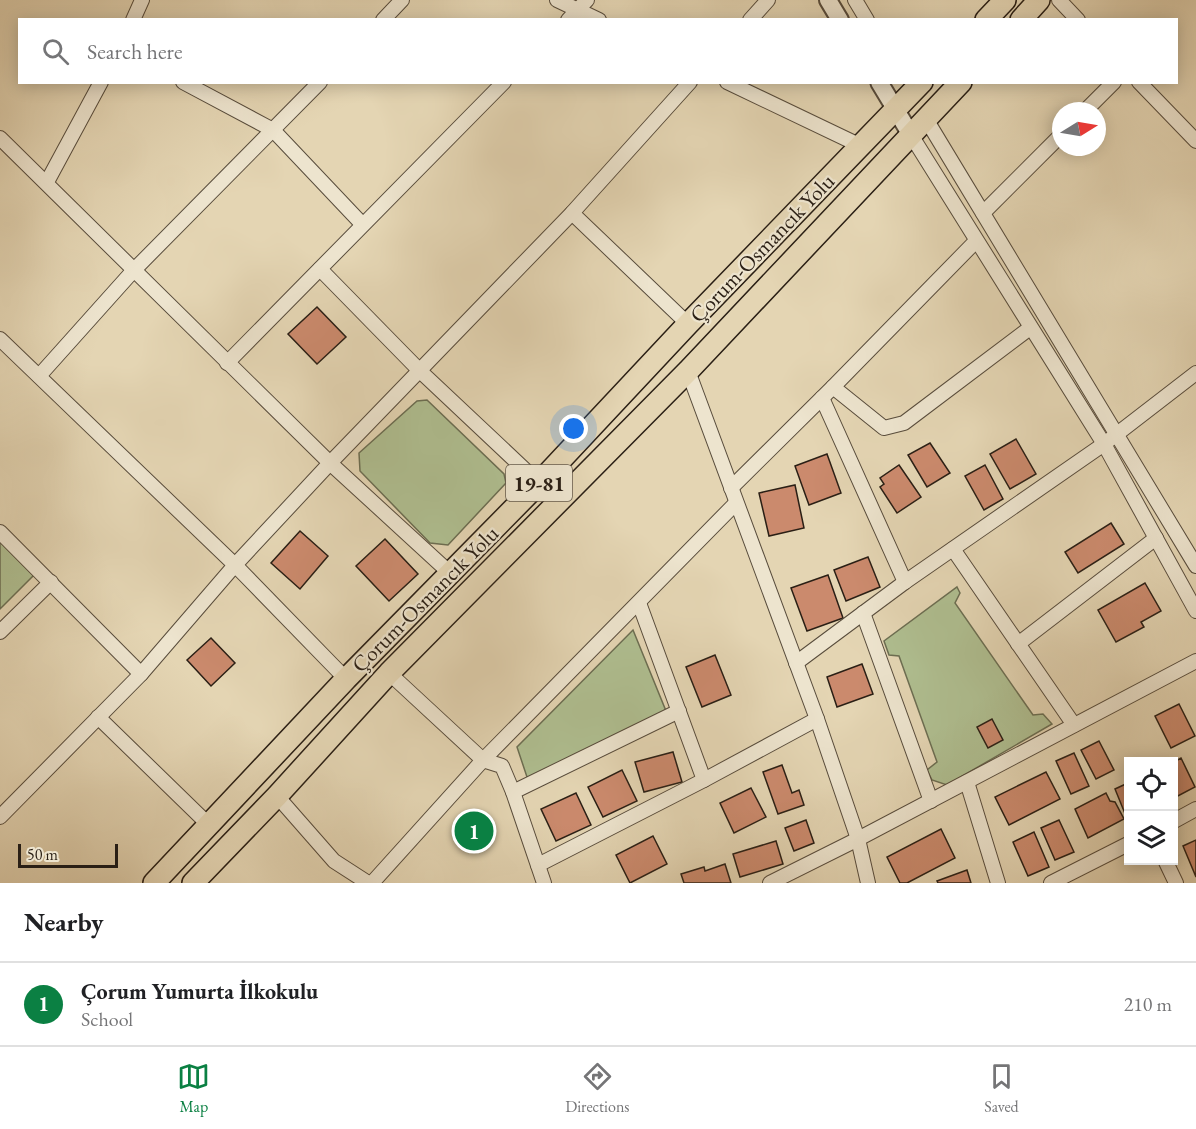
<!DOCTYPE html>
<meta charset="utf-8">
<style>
body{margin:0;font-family:"EB Garamond",serif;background:#f6f6f6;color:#202124}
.controls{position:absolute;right:18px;bottom:18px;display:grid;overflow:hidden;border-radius:0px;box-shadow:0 3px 15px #0003}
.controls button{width:54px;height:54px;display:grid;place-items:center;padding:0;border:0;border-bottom:2px solid #e0e0e0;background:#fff;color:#202124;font:30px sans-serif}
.compass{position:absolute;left:1052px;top:102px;width:54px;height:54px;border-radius:50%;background:#fff;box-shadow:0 3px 15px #0003;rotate:79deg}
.scale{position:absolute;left:18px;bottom:15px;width:100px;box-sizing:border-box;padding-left:6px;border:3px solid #2a1f15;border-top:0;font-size:16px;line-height:21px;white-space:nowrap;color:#2a1f15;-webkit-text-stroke:4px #ede4ce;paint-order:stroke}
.you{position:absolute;left:574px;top:429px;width:21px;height:21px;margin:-15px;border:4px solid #fff;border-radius:50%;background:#1a73e8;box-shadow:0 0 0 9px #1a73e833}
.badge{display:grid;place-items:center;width:39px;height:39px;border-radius:50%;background:#0b8043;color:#fff;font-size:20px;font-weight:700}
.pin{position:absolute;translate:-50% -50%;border:3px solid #fff;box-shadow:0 2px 6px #0006}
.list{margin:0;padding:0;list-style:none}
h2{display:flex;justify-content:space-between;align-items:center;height:78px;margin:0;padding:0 24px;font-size:26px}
h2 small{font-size:20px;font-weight:400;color:#757577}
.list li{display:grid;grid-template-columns:39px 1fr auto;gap:18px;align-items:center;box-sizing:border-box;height:84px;padding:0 24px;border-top:2px solid #e0e0e0}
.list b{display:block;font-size:22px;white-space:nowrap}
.list p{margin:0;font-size:20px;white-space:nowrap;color:#757577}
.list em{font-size:20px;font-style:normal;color:#757577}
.icon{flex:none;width:33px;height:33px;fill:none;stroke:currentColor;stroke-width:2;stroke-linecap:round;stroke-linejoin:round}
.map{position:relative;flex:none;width:1196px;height:883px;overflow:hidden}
.search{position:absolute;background:#fff;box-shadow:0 3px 15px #0003;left:18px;right:18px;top:18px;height:66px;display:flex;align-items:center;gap:15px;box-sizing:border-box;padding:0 21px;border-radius:0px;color:#757577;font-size:22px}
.sheet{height:162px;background:#fff}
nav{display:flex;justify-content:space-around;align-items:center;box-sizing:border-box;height:84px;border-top:2px solid #e0e0e0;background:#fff;font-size:16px;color:#757577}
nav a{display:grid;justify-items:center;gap:3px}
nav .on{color:#0b8043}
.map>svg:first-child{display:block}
</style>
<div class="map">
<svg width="1196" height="883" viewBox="0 0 1196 883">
<rect width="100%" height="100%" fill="#e4d5b3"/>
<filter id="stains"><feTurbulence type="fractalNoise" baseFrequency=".00333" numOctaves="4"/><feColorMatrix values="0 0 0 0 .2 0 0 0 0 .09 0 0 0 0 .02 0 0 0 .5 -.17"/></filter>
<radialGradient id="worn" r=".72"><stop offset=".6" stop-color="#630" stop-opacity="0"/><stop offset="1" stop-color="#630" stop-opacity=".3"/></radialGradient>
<g fill="#afbe90" stroke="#6c6e52" stroke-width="1.5">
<path d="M427,400L504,474L506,483L448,545L430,543L360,471L359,453L417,401Z"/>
<path d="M0,539L36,573L0,609Z"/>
<path d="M957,587L960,593L955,603L1033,715L1043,714L1052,724L947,785L932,780L927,770L937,762L899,656L889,655L884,641Z"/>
<path d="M633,630L666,711L528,780L517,747Z"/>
</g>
<g fill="#cb8a6d" stroke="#2a1f15" stroke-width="1.5">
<path d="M317,307L346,337L317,364L288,334Z"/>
<path d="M1016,439L1036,474L1010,489L990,454Z"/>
<path d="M930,443L950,473L927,487L908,455Z"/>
<path d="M827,454L841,493L809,505L795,466Z"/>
<path d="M899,465L921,497L897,513L880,487L884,484L880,478Z"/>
<path d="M985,465L1003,499L984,510L965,476Z"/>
<path d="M795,485L804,528L769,536L759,493Z"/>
<path d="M1111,523L1124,544L1078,573L1065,552Z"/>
<path d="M300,531L328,556L300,589L271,563Z"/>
<path d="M385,539L418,574L389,601L356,566Z"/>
<path d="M868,557L880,587L846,601L834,570Z"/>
<path d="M828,575L843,618L807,631L791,588Z"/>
<path d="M1145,583L1161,611L1141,622L1144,627L1116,642L1098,610Z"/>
<path d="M211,638L235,663L211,686L187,660Z"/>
<path d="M715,655L731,695L702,707L686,667Z"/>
<path d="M862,664L873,694L837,707L827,677Z"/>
<path d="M1179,704L1195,736L1171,748L1155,716Z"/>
<path d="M992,719L1003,740L988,748L977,727Z"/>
<path d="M1099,741L1114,770L1096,779L1081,750Z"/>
<path d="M673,752L682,782L644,792L635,762Z"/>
<path d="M1074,753L1089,786L1071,794L1056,761Z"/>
<path d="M1181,758L1195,787L1174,798V762Z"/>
<path d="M782,765L792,793L799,790L804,805L778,814L763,772Z"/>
<path d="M622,770L637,801L603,817L588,787Z"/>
<path d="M1046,772L1060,799L1009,825L995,797Z"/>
<path d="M1128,783V821L1115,789Z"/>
<path d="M751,788L766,817L734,833L720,803Z"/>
<path d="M576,793L591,825L556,841L541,809Z"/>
<path d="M1106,793L1110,801L1115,802L1124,819L1088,838L1075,809Z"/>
<path d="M806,820L814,843L794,851L785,828Z"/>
<path d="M1059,820L1074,852L1055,860L1041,828Z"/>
<path d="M941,829L955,858L907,883H900L887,857Z"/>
<path d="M1034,832L1049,867L1028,876L1013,842Z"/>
<path d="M653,836L667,864L630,883L616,855Z"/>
<path d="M1196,840V877L1183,846Z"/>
<path d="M776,841L783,864L740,877L733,854Z"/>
<path d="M725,864L731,883H684L681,874L704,867L705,871Z"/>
<path d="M967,870L971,883H938L937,881Z"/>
</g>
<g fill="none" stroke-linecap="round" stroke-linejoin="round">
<defs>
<g id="minor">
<path d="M557,0L599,20"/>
<path d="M855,0L867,20"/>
<path d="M1059,0L1078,20"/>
<path d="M133,20L142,0"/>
<path d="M383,20L402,0"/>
<path d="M568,20L587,0"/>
<path d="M750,20L768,0"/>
<path d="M183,82L273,130L362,224"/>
<path d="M727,82L861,146"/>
<path d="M1139,82L1196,141"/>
<path d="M1085,111L1114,82"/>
<path d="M926,119L1196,566"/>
<path d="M911,135L1104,444L1196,611"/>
<path d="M0,138L330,463L451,574"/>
<path d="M47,182L101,82"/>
<path d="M572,213L688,324"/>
<path d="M983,213L1061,135"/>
<path d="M320,269L420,371L539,483"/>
<path d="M0,339L235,565L346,679"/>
<path d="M227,363L504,82"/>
<path d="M688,371L817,719L858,839L868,883"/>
<path d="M39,376L133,271L320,82"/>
<path d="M833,387L884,428L904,423L1030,328"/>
<path d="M822,398L905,582"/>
<path d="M731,488L833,387L976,241"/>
<path d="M0,532L141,674"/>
<path d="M953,549L1074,725"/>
<path d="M639,603L704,780"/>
<path d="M863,613L931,801"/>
<path d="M0,632L51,582"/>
<path d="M1018,644L1156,538"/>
<path d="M796,663L905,582L1104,444L1196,373"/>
<path d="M389,673L483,760L502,766L513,792L544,883"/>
<path d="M98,717L209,825"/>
<path d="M967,782L998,883"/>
<path d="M513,792L679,711"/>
<path d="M277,796L334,861L368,883"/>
<path d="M0,817L141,674L235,565L330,463L572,213L690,82"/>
<path d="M1174,821L1196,809"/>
<path d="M1165,860L1176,883"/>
<path d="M538,865L704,780L817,719"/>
<path d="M372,883L483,760L736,503"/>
<path d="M770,883L858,839L1196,661"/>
<path d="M1051,883L1128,844"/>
</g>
<g id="tertiary">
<path d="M828,0L840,20"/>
<path d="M879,82L911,135"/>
</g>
<g id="trunk">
<path d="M986,20L1005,0"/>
<path d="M1021,20L1039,0"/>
<path d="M154,883L346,679L539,483L688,324L922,82"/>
<path d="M193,883L277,796L389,673L688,371L961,82"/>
</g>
</defs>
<use href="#minor" stroke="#584c3c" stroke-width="16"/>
<use href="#tertiary" stroke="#584c3c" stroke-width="20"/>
<use href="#trunk" stroke="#2a1f15" stroke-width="24"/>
<use href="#minor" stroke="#ede4ce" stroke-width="14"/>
<use href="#tertiary" stroke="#ede4ce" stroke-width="16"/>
<use href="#trunk" stroke="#e4d5b3" stroke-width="21"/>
</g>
<g text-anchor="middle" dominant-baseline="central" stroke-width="4.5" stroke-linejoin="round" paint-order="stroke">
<rect fill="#ede4ce" stroke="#645a4c" stroke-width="1.5" x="506" y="465" width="66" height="36" rx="4.5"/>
<g font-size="21" font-weight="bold" fill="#2a1f15">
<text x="539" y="483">19-81</text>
</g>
<g font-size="22" fill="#2a1f15" stroke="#ede4ce">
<text transform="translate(762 248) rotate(-46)">Çorum-Osmancık Yolu</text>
<text transform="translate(425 599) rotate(-45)">Çorum-Osmancık Yolu</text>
</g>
</g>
<rect width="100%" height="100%" filter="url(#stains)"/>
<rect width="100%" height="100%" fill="url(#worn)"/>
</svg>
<div class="controls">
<button><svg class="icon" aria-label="locate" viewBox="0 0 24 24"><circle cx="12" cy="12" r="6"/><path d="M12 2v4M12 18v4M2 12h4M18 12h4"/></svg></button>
<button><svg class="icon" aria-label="layers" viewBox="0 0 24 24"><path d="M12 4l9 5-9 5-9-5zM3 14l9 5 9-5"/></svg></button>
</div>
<svg class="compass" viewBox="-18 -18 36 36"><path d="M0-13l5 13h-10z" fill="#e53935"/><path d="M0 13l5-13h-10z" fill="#757577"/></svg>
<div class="scale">50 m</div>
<div class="you"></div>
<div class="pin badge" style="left:474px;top:831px">1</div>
<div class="search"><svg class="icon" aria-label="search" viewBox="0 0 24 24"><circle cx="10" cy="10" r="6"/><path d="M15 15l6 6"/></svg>Search here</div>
</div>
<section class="sheet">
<h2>Nearby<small></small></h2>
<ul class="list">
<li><span class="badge">1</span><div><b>Çorum Yumurta İlkokulu</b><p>School</p></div><em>210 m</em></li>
</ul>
</section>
<nav>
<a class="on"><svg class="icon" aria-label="map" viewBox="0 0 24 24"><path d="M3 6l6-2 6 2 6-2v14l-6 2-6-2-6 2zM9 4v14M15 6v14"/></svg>Map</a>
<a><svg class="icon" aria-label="directions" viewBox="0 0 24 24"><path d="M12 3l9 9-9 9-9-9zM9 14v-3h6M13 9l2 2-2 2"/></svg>Directions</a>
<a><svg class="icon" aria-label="saved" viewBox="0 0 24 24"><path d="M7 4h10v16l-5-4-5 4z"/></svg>Saved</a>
</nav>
